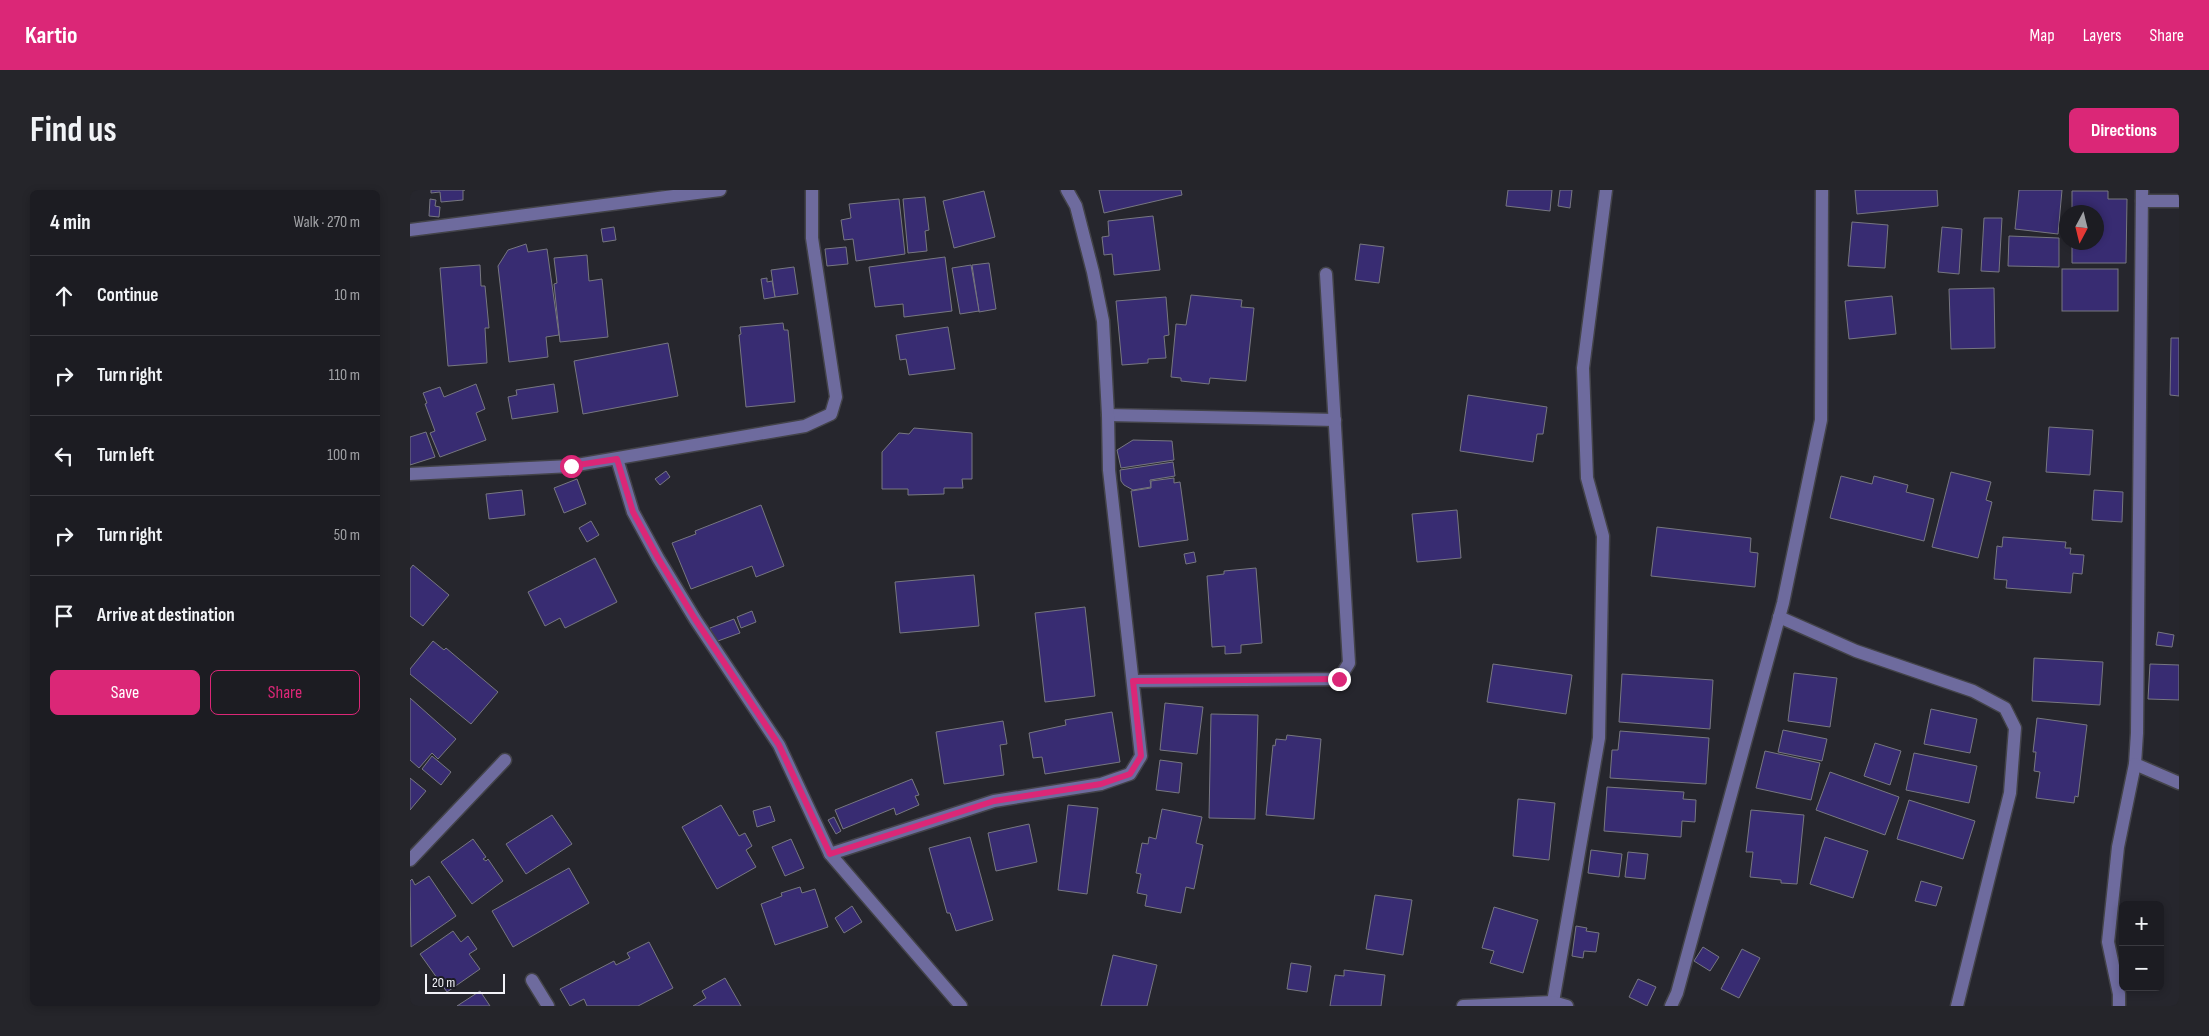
<!DOCTYPE html>
<meta charset="utf-8">
<style>
body{margin:0;font-family:"Sofia Sans Condensed",sans-serif;background:#25252a;color:#f1f3f6}
.controls{position:absolute;right:15px;bottom:15px;display:grid;overflow:hidden;border-radius:8px;box-shadow:0 2px 8px #0003}
.controls button{width:45px;height:45px;display:grid;place-items:center;padding:0;border:0;border-bottom:1px solid #3a3a40;background:#1c1c22;color:#f1f3f6;font:25px sans-serif}
.compass{position:absolute;left:1649px;top:15px;width:45px;height:45px;border-radius:50%;background:#1c1c22;box-shadow:0 2px 8px #0003;rotate:187deg}
.scale{position:absolute;left:15px;bottom:12px;width:80px;box-sizing:border-box;padding-left:5px;border:2px solid #f2f2f8;border-top:0;font-size:14px;line-height:18px;white-space:nowrap;color:#f2f2f8;-webkit-text-stroke:4px #1c1c24;paint-order:stroke}
.stop{position:absolute;width:15px;height:15px;margin:-11px;border:4px solid #db2777;border-radius:50%;background:#fff}
.stop.end{background:#db2777;border-color:#fff;box-shadow:0 1px 5px #0008}
.list{margin:0;padding:0;list-style:none}
h2{display:flex;justify-content:space-between;align-items:center;height:65px;margin:0;padding:0 20px;font-size:21px}
h2 small{font-size:16px;font-weight:400;color:#a0a1a5}
.list li{display:grid;grid-template-columns:32px 1fr auto;gap:15px;align-items:center;box-sizing:border-box;height:80px;padding:0 20px;border-top:1px solid #3a3a40}
.list b{display:block;font-size:19px;white-space:nowrap}
.list em{font-size:16px;font-style:normal;color:#a0a1a5}
.actions{display:flex;gap:10px;padding:15px 20px}
.actions a{flex:1;padding:11px 0;border:1px solid #db2777;border-radius:8px;text-align:center;font-size:18px;color:#db2777}
.actions .main{background:#db2777;color:#fff}
.icon{flex:none;width:28px;height:28px;fill:none;stroke:currentColor;stroke-width:2;stroke-linecap:round;stroke-linejoin:round}
.map{position:relative;flex:none;width:1769px;height:816px;overflow:hidden;border-radius:8px}
header{display:flex;align-items:center;gap:30px;box-sizing:border-box;height:70px;padding:0 25px;background:#db2777;color:#fff}
header strong{font-size:24px}
nav{display:flex;gap:28px;margin-inline-start:auto;font-size:18px}
.intro{display:flex;align-items:center;justify-content:space-between;box-sizing:border-box;height:120px;padding:0 30px}
h1{margin:0;font-size:35px}
.button{padding:12px 22px;border-radius:8px;background:#db2777;color:#fff;font-size:18px;font-weight:700}
main{display:flex;gap:30px;padding:0 30px}
aside{flex:1;background:#1c1c22;border-radius:8px;box-shadow:0 2px 8px #0003}
.map>svg:first-child{display:block}
</style>
<header>
<strong>Kartio</strong>
<nav><a>Map</a><a>Layers</a><a>Share</a></nav>
</header>
<div class="intro"><h1>Find us</h1><a class="button">Directions</a></div>
<main>
<aside>
<h2>4 min<small>Walk · 270 m</small></h2>
<ul class="list">
<li><svg class="icon" aria-label="ahead" viewBox="0 0 24 24"><path d="M12 20V5M6 11l6-6 6 6"/></svg><div><b>Continue</b></div><em>10 m</em></li>
<li><svg class="icon" aria-label="right" viewBox="0 0 24 24"><path d="M7 20v-9h11M14 6l5 5-5 5"/></svg><div><b>Turn right</b></div><em>110 m</em></li>
<li><svg class="icon" aria-label="left" viewBox="0 0 24 24"><path d="M17 20v-9H6M10 6l-5 5 5 5"/></svg><div><b>Turn left</b></div><em>100 m</em></li>
<li><svg class="icon" aria-label="right" viewBox="0 0 24 24"><path d="M7 20v-9h11M14 6l5 5-5 5"/></svg><div><b>Turn right</b></div><em>50 m</em></li>
<li><svg class="icon" aria-label="arrive" viewBox="0 0 24 24"><path d="M6 21V4h12l-3 4 3 4H6"/></svg><div><b>Arrive at destination</b></div></li>
</ul>
<div class="actions"><a class="main">Save</a><a>Share</a></div>
</aside>
<div class="map">
<svg width="1769" height="816" viewBox="0 0 1769 816">
<rect width="100%" height="100%" fill="#26262d"/>
<g fill="#382c72" stroke="#777780">
<path d="M21,0H55H53V10L31,12L30,2L21,3Z"/>
<path d="M689,0H771L772,5L694,23Z"/>
<path d="M1098,0H1142L1140,21L1096,16Z"/>
<path d="M1150,0H1162L1160,18L1148,16Z"/>
<path d="M1445,0H1527L1528,16L1447,24Z"/>
<path d="M1609,0H1652L1648,44L1605,39Z"/>
<path d="M574,1L585,47L544,58L533,11Z"/>
<path d="M1662,1H1698V9H1717L1716,73H1662V52H1686V22H1662Z"/>
<path d="M515,7L519,40L515,41L517,61L498,63L493,9Z"/>
<path d="M20,9L26,10L25,16L30,17L29,27L19,26Z"/>
<path d="M489,9L495,64L446,71L443,49L434,50L431,30L441,28L439,14Z"/>
<path d="M743,26L750,80L704,85L702,64L694,65L692,47L699,46L698,31Z"/>
<path d="M1574,28H1592L1589,82L1571,81Z"/>
<path d="M1442,32L1478,35L1475,78L1438,76Z"/>
<path d="M204,37L206,50L193,52L191,39Z"/>
<path d="M1532,37L1552,39L1549,84L1528,82Z"/>
<path d="M1599,46L1649,48V77L1598,76Z"/>
<path d="M116,54L118,62L137,59L149,145L136,147L138,167L99,172L88,76L98,60Z"/>
<path d="M950,54L974,57L969,93L945,90Z"/>
<path d="M436,57L438,74L417,76L415,59Z"/>
<path d="M177,65L179,91L192,89L198,147L150,152L144,94L147,93L144,68Z"/>
<path d="M535,67L542,121L494,127L493,114L465,117L459,77Z"/>
<path d="M579,73L586,119L569,122L562,75Z"/>
<path d="M70,75L71,96H75L79,138H75L77,173L38,176L30,78Z"/>
<path d="M561,75L569,121L550,124L542,78Z"/>
<path d="M384,77L388,104L365,107L361,80Z"/>
<rect x="1652" y="79" width="56" height="42"/>
<path d="M357,88V92L362,91L365,107L354,109L351,89Z"/>
<path d="M1584,98L1585,158L1541,159L1539,99Z"/>
<path d="M781,105L832,110L831,117L844,118L836,191L800,188L799,194L771,191V188L761,187L766,134L776,135Z"/>
<path d="M1482,106L1486,144L1439,149L1435,111Z"/>
<path d="M756,107L759,145L754,146L756,168L738,169V173L712,175L706,111Z"/>
<path d="M373,133L374,140H378L385,212L336,217L329,145L331,144L330,137Z"/>
<path d="M538,137L545,179L499,185L496,169L490,170L486,145Z"/>
<path d="M1761,148H1769V206L1760,205Z"/>
<path d="M258,153L268,206L173,224L164,171Z"/>
<path d="M66,194L75,219L66,223L76,250L30,267L20,243L25,241L15,214L17,213L13,203L30,197L34,207Z"/>
<path d="M144,194L148,222L102,229L98,207L107,205L106,200Z"/>
<path d="M1058,205L1137,217L1133,244H1127L1123,272L1050,261Z"/>
<path d="M1639,237L1683,240L1680,285L1636,282Z"/>
<path d="M504,238L562,243V289H552L553,298H534V304L498,305V299H472V262L489,243L499,244Z"/>
<path d="M16,242L25,267L0,275V247Z"/>
<path d="M723,250L762,251L764,270L711,278L707,260Z"/>
<path d="M763,272L765,286L740,290L741,297L723,300L714,295L711,291L710,280Z"/>
<path d="M256,281L260,287L250,295L245,289Z"/>
<path d="M1541,282L1581,292L1576,310L1582,312L1568,368L1522,357Z"/>
<path d="M1431,286L1462,294L1464,286L1498,295L1496,302L1524,309L1514,351L1420,328Z"/>
<path d="M764,288V293L770,292L778,350L729,357L721,301L741,298V291Z"/>
<path d="M167,289L176,314L154,323L144,298Z"/>
<path d="M112,300L115,325L79,329L76,304Z"/>
<path d="M1684,300L1713,302L1712,332L1682,330Z"/>
<path d="M351,315L374,376L346,387L342,376L281,399L262,353L286,344L285,341Z"/>
<path d="M1047,320L1051,368L1007,372L1002,324Z"/>
<path d="M181,331L189,345L177,352L169,338Z"/>
<path d="M1247,337L1341,348L1340,362L1348,363L1345,397L1241,386Z"/>
<path d="M1593,347L1656,352L1655,358H1661L1660,364L1674,365L1672,384L1663,383L1661,403L1596,398L1597,390L1584,389L1587,356L1592,357Z"/>
<path d="M784,362L786,372L776,374L774,364Z"/>
<path d="M185,368L207,412L155,438L150,428L135,436L118,402Z"/>
<path d="M3,375L39,405L13,436L0,426V379Z"/>
<path d="M846,378L852,453L831,455V463L815,464V456L802,457L797,386L814,384V381Z"/>
<path d="M564,385L569,436L490,443L485,392Z"/>
<path d="M675,417L685,506L635,512L625,423Z"/>
<path d="M342,421L346,432L331,438L327,427Z"/>
<path d="M324,429L330,443L305,452L300,438Z"/>
<path d="M1748,442L1764,445L1762,457L1746,455Z"/>
<path d="M23,451L34,460L36,458L88,502L61,534L0,484V479Z"/>
<path d="M1624,468L1693,472L1690,515L1622,511Z"/>
<path d="M1083,474L1162,485L1156,524L1077,512Z"/>
<path d="M1740,474L1769,475V510L1738,509Z"/>
<path d="M1384,483L1427,488L1420,537L1378,531Z"/>
<path d="M1212,484L1303,490L1300,539L1209,532Z"/>
<path d="M0,508L46,549L28,569L22,563L9,578L0,570Z"/>
<path d="M755,513L793,517L787,564L750,560Z"/>
<path d="M1521,519L1567,529L1560,563L1514,554Z"/>
<path d="M702,522L710,572L635,584L632,567L623,568L619,543L656,535L655,530Z"/>
<path d="M801,524L848,525L845,629L799,628Z"/>
<path d="M1627,528L1677,535L1668,607L1665,606L1664,613L1626,608L1630,582L1624,581L1626,562H1623Z"/>
<path d="M593,531L597,554L590,555L594,585L534,594L526,542Z"/>
<path d="M1373,540L1417,549L1412,571L1368,562Z"/>
<path d="M1210,541L1299,548L1296,594L1200,588L1202,560H1208Z"/>
<path d="M877,545L911,549L904,629L856,625L863,555L865,556L866,549L876,550Z"/>
<path d="M1465,553L1491,561L1480,595L1454,586Z"/>
<path d="M1355,561L1410,573L1401,610L1346,598Z"/>
<path d="M1504,563L1567,576L1559,613L1496,600Z"/>
<path d="M22,566L41,582L31,595L12,579Z"/>
<path d="M750,570L772,573L769,603L746,600Z"/>
<path d="M1420,582L1489,607L1475,645L1406,620Z"/>
<path d="M0,588L16,601L0,620Z"/>
<path d="M502,589L509,605L505,606L509,615L486,625L484,618L433,639L425,620Z"/>
<path d="M1197,597L1274,602L1273,609L1286,610L1285,632L1272,631L1271,647L1194,641Z"/>
<path d="M1108,609L1145,613L1139,670L1103,666Z"/>
<path d="M1499,610L1565,631L1553,669L1487,649Z"/>
<path d="M311,615L329,646L335,643L342,656L336,660L346,677L307,699L272,637Z"/>
<path d="M658,615L688,618L677,704L648,700Z"/>
<path d="M360,616L365,631L347,637L343,621Z"/>
<path d="M752,619L792,627L786,653L793,655L784,699L776,697L771,723L735,716L737,705L727,703L731,684L726,683L732,653L738,654L739,647L746,649Z"/>
<path d="M1341,620L1394,625L1387,694L1371,693V690L1340,687L1343,662H1336Z"/>
<path d="M142,625L162,654L116,684L96,654Z"/>
<path d="M424,627L431,641L426,644L418,630Z"/>
<path d="M619,634L627,672L586,681L578,643Z"/>
<path d="M560,647L583,730L546,741L540,723H537L519,658Z"/>
<path d="M1415,647L1458,661L1443,708L1400,694Z"/>
<path d="M63,649L76,667L73,669L76,671L78,669L93,691L62,714L31,672Z"/>
<path d="M381,649L394,678L375,686L362,657Z"/>
<path d="M1181,660L1212,664L1209,687L1178,683Z"/>
<path d="M1218,662L1238,664L1235,689L1215,687Z"/>
<path d="M159,678L179,713L103,757L82,721Z"/>
<path d="M19,686L46,726L1,757L0,691L2,689L5,695Z"/>
<path d="M1511,691L1532,697L1526,716L1505,711Z"/>
<path d="M390,697L392,703L405,699L418,737L365,755L351,714L372,706L371,703Z"/>
<path d="M965,705L1002,710L993,765L956,759Z"/>
<path d="M442,716L452,732L434,743L425,728Z"/>
<path d="M1084,717L1128,730L1113,783L1080,773L1084,761L1072,758Z"/>
<path d="M1166,736L1177,738L1176,741L1189,743L1186,762L1174,761L1173,768L1162,766Z"/>
<path d="M43,741L51,752L58,746L67,759L59,764L70,779L37,802L10,764Z"/>
<path d="M239,752L263,798L228,816H177L174,809L160,816L150,799L204,771L206,775L220,768L217,763Z"/>
<path d="M1293,757L1309,767L1300,781L1284,771Z"/>
<path d="M1332,759L1350,768L1329,808L1311,799Z"/>
<path d="M703,765L747,775L737,816H691Z"/>
<path d="M881,773L901,776L897,802L877,799Z"/>
<path d="M934,780L975,785L971,816H920L925,785L934,786Z"/>
<path d="M315,788L331,816H283L296,808L292,801Z"/>
<path d="M1228,789L1246,797L1237,816L1219,807Z"/>
<path d="M70,801L80,816H47Z"/>
</g>
<g fill="none" stroke-linecap="round" stroke-linejoin="round">
<defs>
<g id="minor">
<path d="M1732,0L1727,543L1725,574L1769,593"/>
<path d="M1732,11H1769"/>
<path d="M0,40L310,0"/>
<path d="M698,225L925,230"/>
<path d="M207,269L223,322L248,368L285,429L369,555L420,664L551,816"/>
<path d="M0,284L161,276L395,236L421,224L426,207L402,48V0"/>
<path d="M1369,427L1446,461L1563,501L1595,518L1605,538L1600,603L1547,816"/>
<path d="M723,491L929,489L939,473L916,84"/>
<path d="M420,664L584,611L691,594L720,584L731,566L699,280L698,225L693,131L683,82L666,16L657,0"/>
<path d="M0,670L95,570"/>
<path d="M122,790L138,816"/>
<path d="M1143,812L1189,548L1193,346L1177,288L1173,178L1196,0"/>
<path d="M1053,816L1143,812L1157,816"/>
<path d="M1261,816L1267,803L1373,413L1411,230L1412,0"/>
<path d="M1709,816V804L1698,752L1708,657L1725,574"/>
</g>
</defs>
<use href="#minor" stroke="#434349" stroke-width="15"/>
<use href="#minor" stroke="#6e6b9e" stroke-width="12"/>
</g>
<g fill="none" stroke-linecap="round" stroke-linejoin="round">
<path stroke="#db2777" stroke-width="6" d="M161,276L207,269L223,322L248,368L285,429L369,555L420,664L584,611L691,594L720,584L731,566L723,491L929,489"/>
</g>
</svg>
<div class="controls">
<button>+</button>
<button>−</button>
</div>
<svg class="compass" viewBox="-18 -18 36 36"><path d="M0-13l5 13h-10z" fill="#e53935"/><path d="M0 13l5-13h-10z" fill="#a0a1a5"/></svg>
<div class="scale">20 m</div>
<div class="stop" style="left:161px;top:276px"></div>
<div class="stop end" style="left:929px;top:489px"></div>
</div>
</main>
